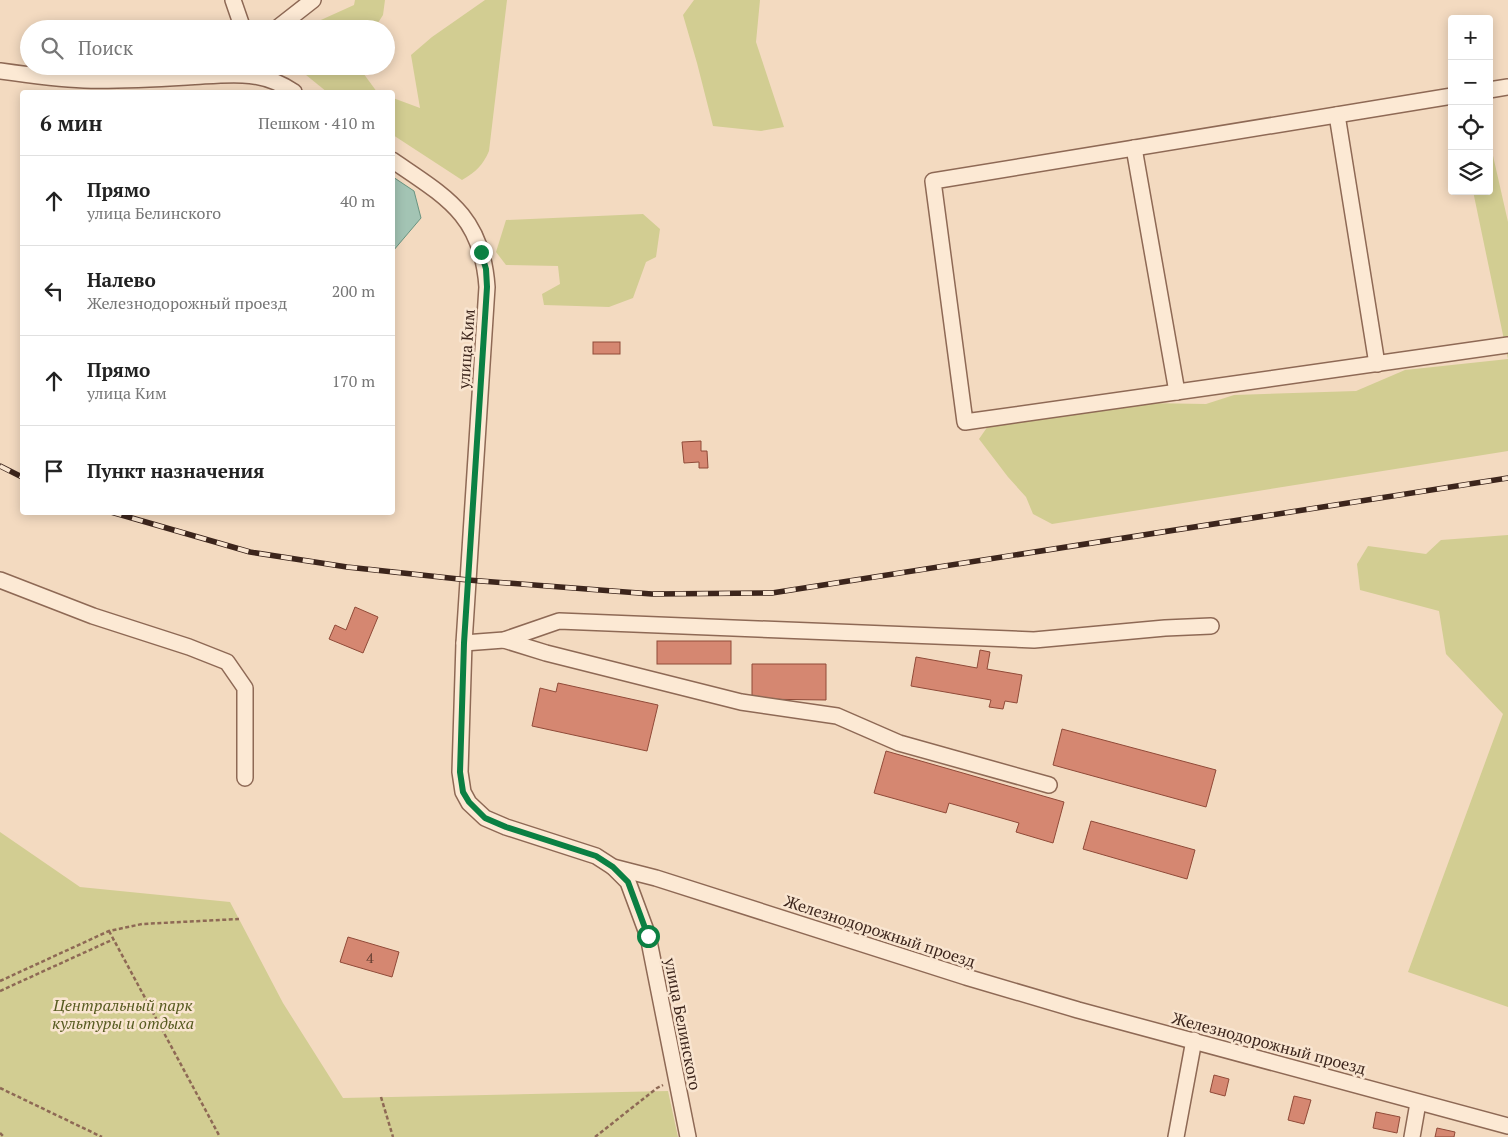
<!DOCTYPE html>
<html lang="ru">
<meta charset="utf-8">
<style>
body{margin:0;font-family:"PT Serif",serif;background:#f6f6f6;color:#222}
.controls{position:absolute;right:15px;top:15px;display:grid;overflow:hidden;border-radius:5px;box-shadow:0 2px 12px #0003}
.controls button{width:45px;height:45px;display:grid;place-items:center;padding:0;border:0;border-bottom:1px solid #e0e0e0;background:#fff;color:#222;font:25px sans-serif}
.stop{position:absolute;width:15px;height:15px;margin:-11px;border:4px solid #0b8043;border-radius:50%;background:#fff}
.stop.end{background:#0b8043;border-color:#fff;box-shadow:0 1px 5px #0008}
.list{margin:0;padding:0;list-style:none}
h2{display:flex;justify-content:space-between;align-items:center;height:65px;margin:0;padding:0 20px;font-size:21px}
h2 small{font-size:16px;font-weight:400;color:#767676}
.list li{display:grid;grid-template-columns:32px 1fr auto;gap:15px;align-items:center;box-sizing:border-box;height:90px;padding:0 20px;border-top:1px solid #e0e0e0}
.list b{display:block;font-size:19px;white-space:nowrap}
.list p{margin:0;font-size:16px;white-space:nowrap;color:#767676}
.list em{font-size:16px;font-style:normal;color:#767676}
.icon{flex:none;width:28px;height:28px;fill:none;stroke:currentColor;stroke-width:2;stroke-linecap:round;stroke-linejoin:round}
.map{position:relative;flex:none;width:1508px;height:1137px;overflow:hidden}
.search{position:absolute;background:#fff;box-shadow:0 2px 12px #0003;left:20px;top:20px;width:375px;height:55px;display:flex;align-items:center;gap:12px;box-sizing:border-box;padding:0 18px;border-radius:28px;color:#767676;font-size:19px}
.panel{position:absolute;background:#fff;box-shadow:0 2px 12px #0003;left:20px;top:90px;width:375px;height:425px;border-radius:5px}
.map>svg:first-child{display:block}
</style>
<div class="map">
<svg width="1508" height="1137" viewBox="0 0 1508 1137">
<rect width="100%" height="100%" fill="#f3dac0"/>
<g fill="#d2cd92">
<path d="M355,0H385L383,15L374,29H301L354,5Z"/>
<path d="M485,0H507L489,151C483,165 476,172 462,180L393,135V98L420,108L411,55L432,37Z"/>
<path d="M694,0H760L756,42L784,127L761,131L713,126L697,63L683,15Z"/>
<path d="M295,66H358L377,92H327Z"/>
<path d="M1489,138L1508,222V451L1052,524L1033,514L1026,497L1008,477L979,439L988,426L1147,403L1206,404L1234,395L1356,391L1405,370L1508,359L1473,191H1489Z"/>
<path d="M643,214L660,229L656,257L646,262L633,298L609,307L544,305L542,294L560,284L558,266L506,265L496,252L506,220Z"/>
<path d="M1508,535V1007L1408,972L1503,714L1446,654L1439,611L1360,590L1357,564L1368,546L1426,554L1441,540Z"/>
<path d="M0,832L80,887L230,902L283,1003L343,1098L668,1091L678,1137H0Z"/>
</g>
<path fill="#a3c4b4" stroke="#699481" d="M393,177L414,191L421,218L393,251Z"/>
<g fill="#d58771" stroke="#904a38">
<rect x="593" y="342" width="27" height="12"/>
<path d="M701,441V451H707L708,468H699V462L684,463L682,442Z"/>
<path d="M355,607L378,617L363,653L329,639L335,625L346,630Z"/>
<rect x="657" y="641" width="74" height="23"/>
<path d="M980,650L990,652L987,669L1022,675L1017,703L1005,701L1003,709L989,707L991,700L911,686L916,657L977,668Z"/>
<path d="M752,664H826V700L752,699Z"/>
<path d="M558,683L658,705L647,751L532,726L540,688L556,692Z"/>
<path d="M1062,729L1216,770L1206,807L1053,765Z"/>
<path d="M886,751L1064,802L1053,843L1016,832L1019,823L949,803L946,813L874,793Z"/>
<path d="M1091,821L1195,850L1187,879L1083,849Z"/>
<path d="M348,937L399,952L392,977L340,962Z"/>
<path d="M1214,1075L1229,1079L1225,1096L1210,1092Z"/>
<path d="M1294,1096L1311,1100L1304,1124L1288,1120Z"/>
<path d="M1376,1112L1400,1117L1397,1133L1373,1128Z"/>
<path d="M1437,1128L1455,1132L1454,1137H1435Z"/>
</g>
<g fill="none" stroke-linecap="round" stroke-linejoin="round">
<defs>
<g id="minor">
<path d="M233,0L243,29"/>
<path d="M276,29L313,0"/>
<path d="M0,71C28,75 56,79 84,80C118,81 153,79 187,77C227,75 259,68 294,92"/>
<path d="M1489,90L1508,87"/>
<path d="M1452,96L933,181L965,422L1508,345"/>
<path d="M1337,115L1377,364"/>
<path d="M1134,148L1177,392"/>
<path d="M392,160C446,197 482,215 487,287L464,643L460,772L463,792L469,803L485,818L506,827L596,856L613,867L656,878L966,977L1078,1010L1508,1126"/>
<path d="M0,580L93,616L189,647L227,662L245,688V778"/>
<path d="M504,640L546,653L741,702L837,716L899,743L1049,785"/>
<path d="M464,643L504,640L559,621L1034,640L1165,628L1211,626"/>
<path d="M613,867L628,882L648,936L688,1137"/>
<path d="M1176,1137L1194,1040"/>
<path d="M1412,1137L1418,1103"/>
</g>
</defs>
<use href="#minor" stroke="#8e6955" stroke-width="18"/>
<g stroke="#8e6955" stroke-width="2.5" stroke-dasharray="4 2.5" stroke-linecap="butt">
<path d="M109,931L220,1137"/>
<path d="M0,981L109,931L142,924L239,919"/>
<path d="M0,991L114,939"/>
<path d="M0,1088L102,1137"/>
<path d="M381,1097L393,1137"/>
<path d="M0,1133L4,1137"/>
<path d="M595,1137L657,1088L663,1085"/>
</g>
<use href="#minor" stroke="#fce9d4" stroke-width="15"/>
<defs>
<g id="rail">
<path d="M0,466L22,477"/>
<path d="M111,512L250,552L347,567L468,580L652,594L772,593L1508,478"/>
</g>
</defs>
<use href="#rail" stroke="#3c251c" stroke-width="5.5"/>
<use href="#rail" stroke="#f9e5d0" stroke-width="4" stroke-dasharray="11" stroke-linecap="butt"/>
</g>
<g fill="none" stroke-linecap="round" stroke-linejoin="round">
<path stroke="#0b8043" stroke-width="6" d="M481,252L486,269L487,287L464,643L460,772L463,792L469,802L485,818L506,827L596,856L613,867L628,882L648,936"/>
</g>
<g text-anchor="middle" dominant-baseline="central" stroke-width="5" stroke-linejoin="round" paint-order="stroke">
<g font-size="14" fill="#623e31">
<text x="370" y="957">4</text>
</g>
<g font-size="16" fill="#3c251c" stroke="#f9e5d0">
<text transform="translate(466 349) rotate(-86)">улица Ким</text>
<text transform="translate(880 931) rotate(18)">Железнодорожный проезд</text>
<text transform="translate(683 1024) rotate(79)">улица Белинского</text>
<text transform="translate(1269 1043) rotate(15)">Железнодорожный проезд</text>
</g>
<g font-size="16" font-style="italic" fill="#575b20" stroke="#f9e5d0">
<text x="123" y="1005">Центральный парк<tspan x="123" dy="18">культуры и отдыха</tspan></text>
</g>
</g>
</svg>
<div class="controls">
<button>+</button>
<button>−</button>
<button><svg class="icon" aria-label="locate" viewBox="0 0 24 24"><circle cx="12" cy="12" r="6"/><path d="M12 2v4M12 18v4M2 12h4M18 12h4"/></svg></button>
<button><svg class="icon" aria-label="layers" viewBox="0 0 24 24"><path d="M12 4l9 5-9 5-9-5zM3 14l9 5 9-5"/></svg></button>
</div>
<div class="stop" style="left:648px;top:936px"></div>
<div class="stop end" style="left:481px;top:252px"></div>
<div class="search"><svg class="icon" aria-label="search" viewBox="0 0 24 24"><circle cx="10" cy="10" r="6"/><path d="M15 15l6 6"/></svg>Поиск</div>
<section class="panel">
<h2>6 мин<small>Пешком · 410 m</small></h2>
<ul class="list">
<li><svg class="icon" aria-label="ahead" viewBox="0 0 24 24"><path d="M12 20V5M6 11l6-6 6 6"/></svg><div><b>Прямо</b><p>улица Белинского</p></div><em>40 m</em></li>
<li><svg class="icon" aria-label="left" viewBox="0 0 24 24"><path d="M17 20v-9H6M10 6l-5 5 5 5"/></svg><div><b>Налево</b><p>Железнодорожный проезд</p></div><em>200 m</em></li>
<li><svg class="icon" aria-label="ahead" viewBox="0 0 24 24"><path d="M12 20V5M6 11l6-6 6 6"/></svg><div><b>Прямо</b><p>улица Ким</p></div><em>170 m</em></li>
<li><svg class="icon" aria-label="arrive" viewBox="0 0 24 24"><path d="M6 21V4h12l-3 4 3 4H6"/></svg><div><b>Пункт назначения</b></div></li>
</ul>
</section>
</div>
